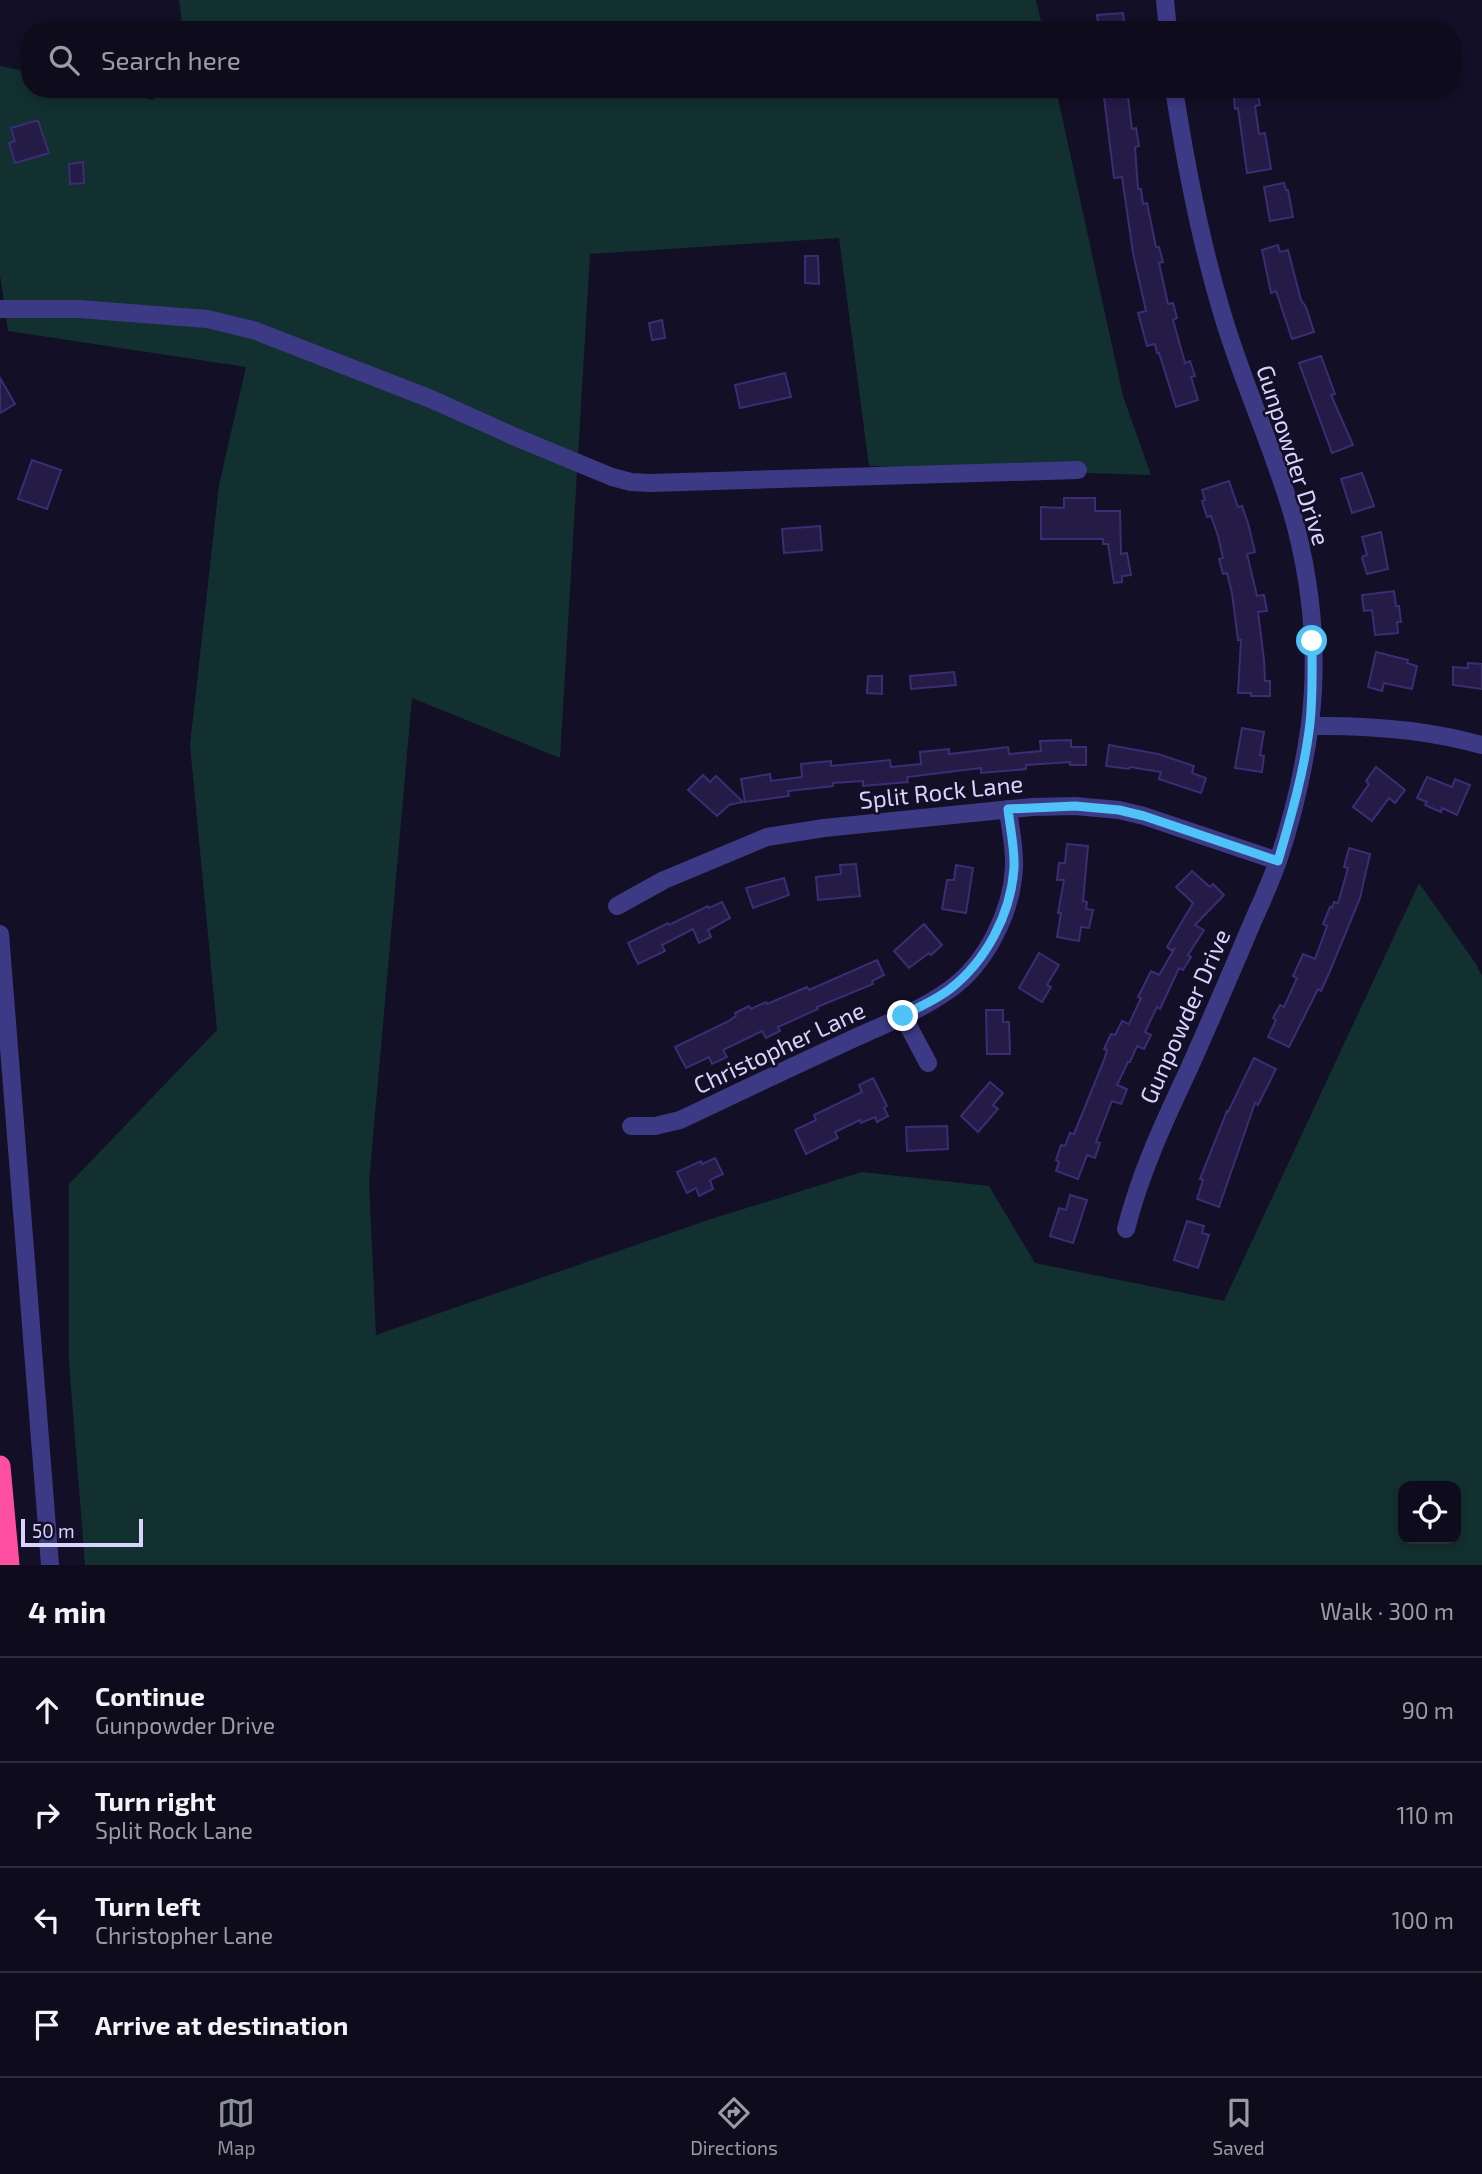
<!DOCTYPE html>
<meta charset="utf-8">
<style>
body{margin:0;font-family:"Exo 2",sans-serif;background:#1c1929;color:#f1f3f6}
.controls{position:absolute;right:21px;bottom:21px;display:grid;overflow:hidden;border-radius:14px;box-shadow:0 4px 10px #0003}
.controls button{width:63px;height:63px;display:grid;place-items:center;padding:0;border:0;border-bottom:2px solid #2e2b3b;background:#0e0b1c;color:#f1f3f6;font:35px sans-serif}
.scale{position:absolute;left:21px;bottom:18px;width:122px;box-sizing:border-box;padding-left:7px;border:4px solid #d9d4ff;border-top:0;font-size:19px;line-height:24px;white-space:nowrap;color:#d9d4ff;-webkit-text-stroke:5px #130f26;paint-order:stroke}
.stop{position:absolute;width:21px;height:21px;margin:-16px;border:5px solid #4fc3f7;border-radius:50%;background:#fff}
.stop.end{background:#4fc3f7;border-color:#fff;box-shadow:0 2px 7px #0008}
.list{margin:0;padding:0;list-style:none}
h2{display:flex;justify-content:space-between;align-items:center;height:91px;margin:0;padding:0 28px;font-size:30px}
h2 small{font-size:23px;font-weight:400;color:#9b9ba3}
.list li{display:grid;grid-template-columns:46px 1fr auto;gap:21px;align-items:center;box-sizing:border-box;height:105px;padding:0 28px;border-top:2px solid #2e2b3b}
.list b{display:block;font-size:26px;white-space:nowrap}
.list p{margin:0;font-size:23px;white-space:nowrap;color:#9b9ba3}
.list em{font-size:23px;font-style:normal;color:#9b9ba3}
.icon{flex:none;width:38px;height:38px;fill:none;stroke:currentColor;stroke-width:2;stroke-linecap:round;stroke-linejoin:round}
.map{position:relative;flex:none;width:1482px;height:1565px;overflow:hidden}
.search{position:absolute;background:#0e0b1c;box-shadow:0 4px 10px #0003;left:21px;right:21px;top:21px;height:77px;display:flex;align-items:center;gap:18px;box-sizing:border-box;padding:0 24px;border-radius:28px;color:#9b9ba3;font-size:26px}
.sheet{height:511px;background:#0e0b1c}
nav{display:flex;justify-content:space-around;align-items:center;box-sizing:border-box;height:98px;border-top:2px solid #2e2b3b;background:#0e0b1c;font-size:19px;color:#9b9ba3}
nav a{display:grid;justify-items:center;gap:4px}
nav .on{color:#8c9099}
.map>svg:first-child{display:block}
</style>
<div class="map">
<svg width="1482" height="1565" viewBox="0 0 1482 1565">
<rect width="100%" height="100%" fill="#130f26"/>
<g fill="#12302f" fill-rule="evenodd">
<path d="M179,0H1036L1043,30H183Z"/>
<path d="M0,66L30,72V89H106L153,100L158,89H1056L1123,396L1151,475L869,466L839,238L590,254L560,758L412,698L369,1182L376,1335L708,1220L862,1172L989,1186L1035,1263L1224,1301L1419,883L1476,964L1482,976V1565H85L69,1362V1184L217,1030L190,745L219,485L246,367L8,331L0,275ZM1403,1486H1456V1539H1403Z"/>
</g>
<g fill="#241b47" stroke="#3b2d73" stroke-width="2">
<path d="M1123,13L1125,30H1099L1097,15Z"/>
<path d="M1103,89H1127L1132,129L1136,128L1139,146L1135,147L1138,189H1141L1143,204L1147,203L1156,247H1159L1163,262L1159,263L1168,304L1173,303L1177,318L1173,320L1185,363L1190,361L1195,376L1191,377L1198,400L1176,407L1159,353H1157L1155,344L1147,346L1138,313L1146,311L1133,253L1122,177L1114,178Z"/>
<path d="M1233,89H1257L1260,105L1255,106L1259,134L1265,133L1271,169L1247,173L1238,108L1235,109Z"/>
<path d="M35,121H38L49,153L15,163L9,143L15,141L11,128Z"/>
<path d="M83,162L84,183L70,184L69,164Z"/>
<path d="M1284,183L1286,190H1288L1293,217L1270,221L1264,187Z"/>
<path d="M1278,245L1280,252L1288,250L1301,300L1306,307L1314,332L1292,339L1276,291L1271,293L1262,250Z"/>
<path d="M805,256H818L819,284L805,283Z"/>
<path d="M662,320L665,338L652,340L649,323Z"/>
<path d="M1321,356L1335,394L1331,395L1353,445L1332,453L1299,363Z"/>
<path d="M785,373L791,397L740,408L735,385Z"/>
<path d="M0,378L15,404L0,413Z"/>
<path d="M32,460L61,470L47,509L18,499Z"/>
<path d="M1362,473L1374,506L1352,513L1341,479Z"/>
<path d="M1229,481L1238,507L1242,506L1248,523L1255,552L1247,554L1257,596L1264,595L1267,611L1258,612L1264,660L1265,681H1270V696H1251V693H1238L1241,640H1238L1232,593L1227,573L1223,574L1219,559L1223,558L1218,536L1211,516L1207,517L1202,501L1205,500L1202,490Z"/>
<path d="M1064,498H1095V511H1120L1121,554L1127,553L1131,575L1122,576V582L1114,583L1108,544H1103V539H1041V507L1064,508Z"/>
<path d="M820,526L822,550L784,553L782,529Z"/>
<path d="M1381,532L1388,569L1367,574L1362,558L1363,556L1367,555L1362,537Z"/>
<path d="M1394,591L1396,606H1399L1401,622H1397L1398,633L1375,635L1372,610L1364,611L1362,595Z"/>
<path d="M1376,652L1408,660L1407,663L1417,666L1412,689L1384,683L1382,691L1368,687Z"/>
<path d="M1468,663L1482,664V689L1453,685V667L1468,668Z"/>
<path d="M954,672L956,685L911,689L910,676Z"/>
<path d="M868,676H882V694L867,693Z"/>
<path d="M1242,728L1264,732L1260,755L1264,756L1262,772L1235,768Z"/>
<path d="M1071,740V747H1086V765H1070V762L1026,765V769L981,773V768L907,777L908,782L863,786V781L833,783V786L788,791L789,796L745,802L741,779L770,774L771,781L802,777L801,764L831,761V766L890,760L891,767L921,764L920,752L949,749V754L1008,747L1009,754L1041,751L1040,741Z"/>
<path d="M1109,745L1158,754L1194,766L1192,773L1206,778L1201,793L1159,779L1161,772L1130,767L1129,769L1106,766Z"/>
<path d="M1376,767L1405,790L1395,803L1389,798L1372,821L1353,807L1369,784L1366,781Z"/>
<path d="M703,775L710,782L716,776L743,802L729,805L717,816L688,790Z"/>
<path d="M1427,777L1452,787L1455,779L1470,785L1457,815L1442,808L1441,812L1425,805L1427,802L1417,798Z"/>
<path d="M1067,844L1088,846L1083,901L1087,902L1086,909L1093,910L1089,928L1081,927L1079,941L1057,937L1061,913H1058L1064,880H1057L1059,863H1065Z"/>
<path d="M1349,848L1370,854L1360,898L1330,971L1321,991L1318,989L1289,1047L1268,1037L1276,1020L1273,1018L1280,1005L1284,1007L1297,978L1293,976L1303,954L1315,959L1327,926L1323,924L1330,907L1332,908L1334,902L1338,903L1348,868L1344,867Z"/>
<path d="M856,864L860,896L818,900L816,877L841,874L840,865Z"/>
<path d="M956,865L973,868L966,913L942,909L947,880H954Z"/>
<path d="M1192,871L1210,887L1213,884L1224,895L1195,925L1204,930L1188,955L1191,957L1183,970L1179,968L1160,1009L1157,1007L1145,1032L1151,1035L1144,1049L1137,1046L1130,1062H1128L1117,1085L1127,1089L1121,1104L1112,1101L1096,1142L1100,1143L1095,1158L1087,1155L1078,1179L1056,1171L1059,1162L1056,1160L1061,1145L1065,1146L1070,1133L1074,1134L1104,1060L1107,1050L1104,1049L1111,1034L1115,1035L1122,1021L1129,1024L1141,998L1138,997L1151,971L1159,975L1175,948L1172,951L1167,947L1193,903L1176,887Z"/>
<path d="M784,878L789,895L753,908L746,888Z"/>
<path d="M722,902L730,918L708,930L711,937L699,943L693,929L662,945L665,951L638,964L628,943L668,923L669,925L708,906L709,908Z"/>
<path d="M924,924L942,945L931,955L929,953L909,968L894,951Z"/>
<path d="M1039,953L1059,965L1047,985L1051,987L1042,1002L1019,988Z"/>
<path d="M877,960L884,975L872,981L873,984L817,1007L818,1009L778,1027L780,1031L766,1038L762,1031L723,1050L727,1057L712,1064L709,1057L686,1068L675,1047L727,1022L736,1016L735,1013L749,1006L751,1009L766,1002L767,1004L807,987L809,990Z"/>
<path d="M986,1010H1003V1022H1009L1010,1054H987Z"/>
<path d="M1254,1058L1276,1069L1258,1105L1255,1103L1219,1207L1197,1199L1203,1180L1200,1179L1227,1111L1228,1112Z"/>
<path d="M873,1078L887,1106L884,1108L888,1116L877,1122L875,1117L861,1123L860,1120L835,1132L838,1138L806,1154L795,1130L816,1120L814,1115L862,1092L859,1085Z"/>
<path d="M990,1082L1003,1093L993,1105L998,1109L978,1132L961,1116Z"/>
<path d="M947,1126L948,1149L907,1151L906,1127Z"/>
<path d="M715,1158L723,1174L710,1180L713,1189L699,1196L696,1188L687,1193L677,1172L701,1161L702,1164Z"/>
<path d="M1070,1195L1087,1200L1073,1243L1050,1236L1059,1208L1066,1210Z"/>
<path d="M1187,1221L1204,1226L1202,1233L1209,1235L1198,1268L1174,1260Z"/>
</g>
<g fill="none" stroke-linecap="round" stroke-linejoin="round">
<g stroke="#3d3a85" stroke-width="18">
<path d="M1165,0L1168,30"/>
<path d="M0,309H79L207,319L253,330L431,399L520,439L612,477L631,482L650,483L1078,470"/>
<path d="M1310,726C1369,725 1425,729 1482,745"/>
<path d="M617,906L664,880L767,837L824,828L1032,807L1075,806L1119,810L1144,816L1278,861"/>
<path d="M0,934L50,1565"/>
<path d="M903,1016L928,1063"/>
<path d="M631,1126H655L680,1120C735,1094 789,1068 844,1043C878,1027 918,1012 949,990C986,964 1012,912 1014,867C1015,848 1010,828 1008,809"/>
<path d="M1126,1229C1140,1174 1163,1124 1187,1073C1206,1031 1224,989 1242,947C1254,917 1269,888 1279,858C1293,816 1304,768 1310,724C1318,659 1312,590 1296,527C1276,452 1241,381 1220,306C1200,238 1185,160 1174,89"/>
</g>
<path stroke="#ff4fa3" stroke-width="21" d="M0,1466L9,1565"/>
</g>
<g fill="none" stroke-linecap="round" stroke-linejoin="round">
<path stroke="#4fc3f7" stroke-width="9" d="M903,1016C918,1007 936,1000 950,989C986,961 1011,914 1014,868C1015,849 1010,828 1008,809L1075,806L1119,810L1144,816L1278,861C1291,817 1305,768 1310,723C1313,695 1312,668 1312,641"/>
</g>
<g text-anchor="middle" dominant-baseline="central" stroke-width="5" stroke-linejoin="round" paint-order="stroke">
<g font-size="24" fill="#d9d4ff" stroke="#130f26">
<text transform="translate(1294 455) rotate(72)">Gunpowder Drive</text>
<text transform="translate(941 791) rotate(-6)">Split Rock Lane</text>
<text transform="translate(1184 1016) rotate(-66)">Gunpowder Drive</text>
<text transform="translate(779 1047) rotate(-25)">Christopher Lane</text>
</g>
</g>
</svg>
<div class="controls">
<button><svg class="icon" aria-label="locate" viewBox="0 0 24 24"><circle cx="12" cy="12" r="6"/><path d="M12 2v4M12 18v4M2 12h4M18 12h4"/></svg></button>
</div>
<div class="scale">50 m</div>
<div class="stop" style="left:1312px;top:641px"></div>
<div class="stop end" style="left:903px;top:1016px"></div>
<div class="search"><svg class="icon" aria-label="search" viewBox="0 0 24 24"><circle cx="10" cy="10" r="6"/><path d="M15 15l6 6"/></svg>Search here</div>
</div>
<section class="sheet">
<h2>4 min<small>Walk · 300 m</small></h2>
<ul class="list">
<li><svg class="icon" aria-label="ahead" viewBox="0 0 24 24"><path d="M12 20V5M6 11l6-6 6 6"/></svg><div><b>Continue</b><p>Gunpowder Drive</p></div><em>90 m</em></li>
<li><svg class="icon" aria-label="right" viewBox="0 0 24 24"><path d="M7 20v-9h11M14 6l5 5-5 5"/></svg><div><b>Turn right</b><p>Split Rock Lane</p></div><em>110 m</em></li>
<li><svg class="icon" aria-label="left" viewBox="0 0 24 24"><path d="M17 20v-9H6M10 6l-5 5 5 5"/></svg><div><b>Turn left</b><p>Christopher Lane</p></div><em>100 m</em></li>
<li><svg class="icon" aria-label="arrive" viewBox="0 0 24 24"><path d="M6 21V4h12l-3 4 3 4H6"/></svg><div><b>Arrive at destination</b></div></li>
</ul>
</section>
<nav>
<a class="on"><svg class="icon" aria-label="map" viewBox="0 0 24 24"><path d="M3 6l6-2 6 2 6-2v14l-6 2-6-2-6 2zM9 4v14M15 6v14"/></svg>Map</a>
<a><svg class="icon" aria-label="directions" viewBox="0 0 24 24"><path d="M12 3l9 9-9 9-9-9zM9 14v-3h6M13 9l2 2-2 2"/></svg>Directions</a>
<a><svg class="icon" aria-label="saved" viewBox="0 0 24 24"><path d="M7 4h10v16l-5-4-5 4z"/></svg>Saved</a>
</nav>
